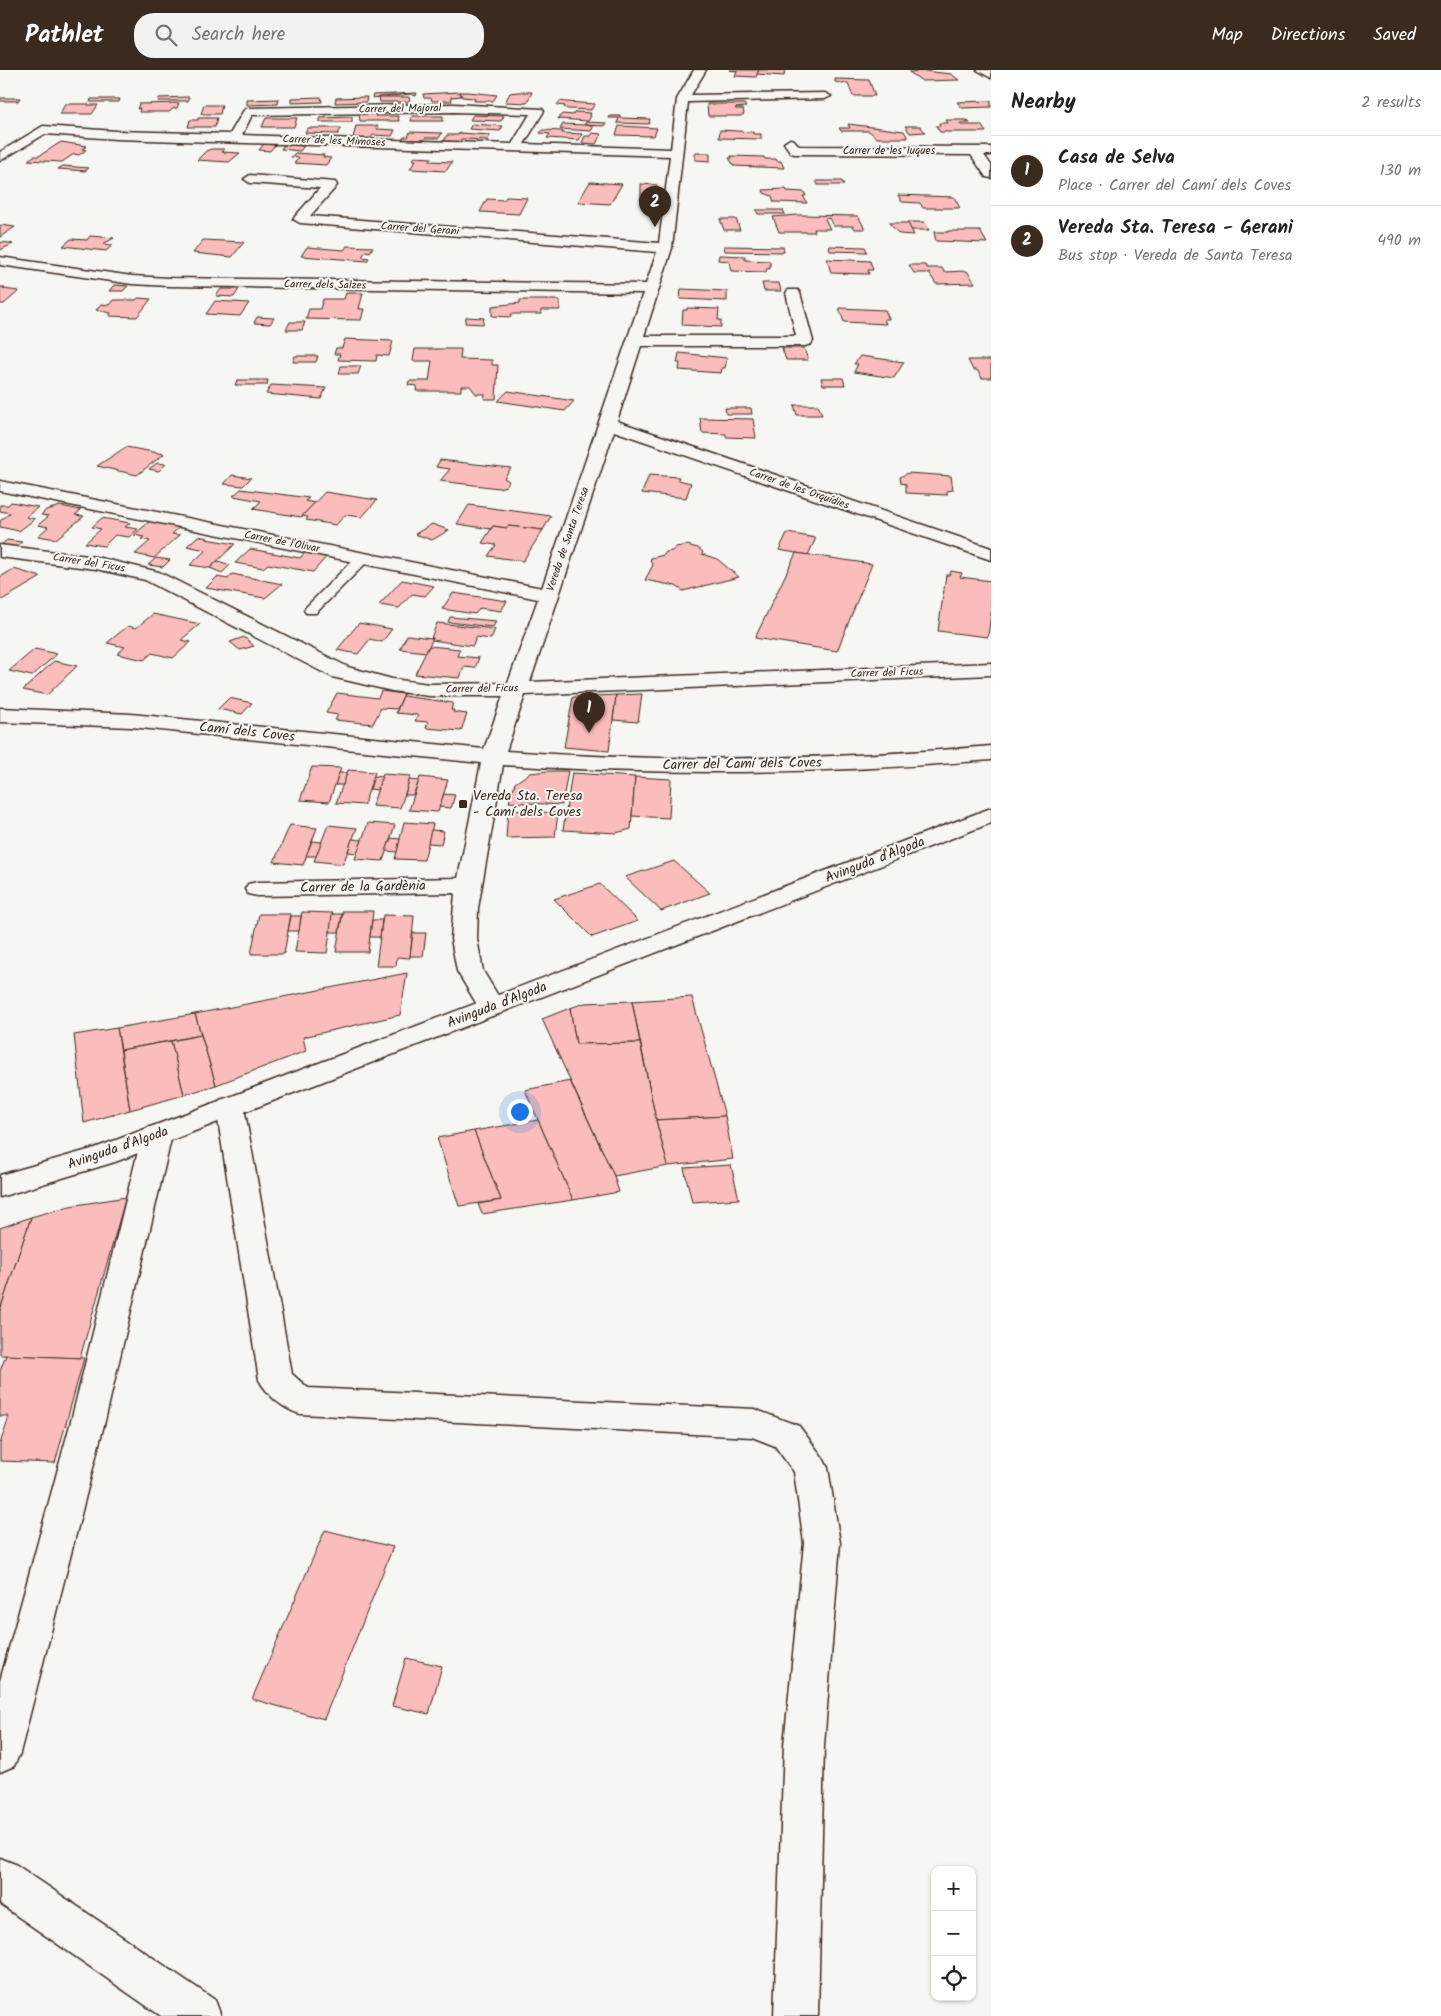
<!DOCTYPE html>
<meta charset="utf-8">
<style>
body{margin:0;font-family:Kalam,sans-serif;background:#f2f2f2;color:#222}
.controls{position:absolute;right:15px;bottom:15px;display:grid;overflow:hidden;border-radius:10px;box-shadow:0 1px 4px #0004}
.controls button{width:45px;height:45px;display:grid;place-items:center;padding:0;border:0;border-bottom:1px solid #e0e0e0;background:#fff;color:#222;font:25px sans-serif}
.you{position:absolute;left:519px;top:1041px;width:18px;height:18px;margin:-12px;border:4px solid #fff;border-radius:50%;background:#1a73e8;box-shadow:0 0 0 8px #1a73e833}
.badge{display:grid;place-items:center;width:32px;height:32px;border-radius:50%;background:#3b2a1e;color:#fff;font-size:16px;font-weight:700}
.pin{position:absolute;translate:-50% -41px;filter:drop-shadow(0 1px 2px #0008)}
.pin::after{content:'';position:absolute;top:26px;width:18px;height:15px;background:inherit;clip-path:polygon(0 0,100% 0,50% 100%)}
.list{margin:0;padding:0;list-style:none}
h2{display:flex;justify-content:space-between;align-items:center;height:65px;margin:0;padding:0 20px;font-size:21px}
h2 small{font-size:16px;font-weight:400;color:#767676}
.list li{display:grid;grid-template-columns:32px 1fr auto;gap:15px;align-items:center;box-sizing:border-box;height:70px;padding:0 20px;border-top:1px solid #e0e0e0}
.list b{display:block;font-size:19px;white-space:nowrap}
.list p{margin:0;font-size:16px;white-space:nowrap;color:#767676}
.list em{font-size:16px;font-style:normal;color:#767676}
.icon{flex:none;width:28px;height:28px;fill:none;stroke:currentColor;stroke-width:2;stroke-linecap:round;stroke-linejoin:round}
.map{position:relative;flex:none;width:991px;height:1946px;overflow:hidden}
header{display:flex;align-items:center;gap:30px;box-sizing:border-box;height:70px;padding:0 25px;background:#3b2a1e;color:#fff}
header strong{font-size:24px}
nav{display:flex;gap:28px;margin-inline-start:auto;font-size:18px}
.search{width:350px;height:45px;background:#f2f2f2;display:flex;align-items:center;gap:12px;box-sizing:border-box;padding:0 18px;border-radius:20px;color:#767676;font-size:19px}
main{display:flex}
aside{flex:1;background:#fff}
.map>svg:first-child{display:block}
</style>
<header>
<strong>Pathlet</strong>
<div class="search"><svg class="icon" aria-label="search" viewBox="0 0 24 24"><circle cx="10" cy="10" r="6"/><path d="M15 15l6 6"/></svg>Search here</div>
<nav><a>Map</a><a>Directions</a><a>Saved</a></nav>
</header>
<main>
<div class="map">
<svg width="991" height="1946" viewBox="0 0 991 1946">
<rect width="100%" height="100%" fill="#f6f6f2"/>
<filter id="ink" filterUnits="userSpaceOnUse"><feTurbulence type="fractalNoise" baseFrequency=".02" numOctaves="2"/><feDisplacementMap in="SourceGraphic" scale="10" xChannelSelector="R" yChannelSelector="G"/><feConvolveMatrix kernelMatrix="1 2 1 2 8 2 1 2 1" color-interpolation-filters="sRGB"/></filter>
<g filter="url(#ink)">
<g fill="#fabdbb" stroke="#3b2a1e">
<path d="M729,0H759L756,7L735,6L737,1Z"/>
<path d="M759,0H785L784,6L757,4Z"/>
<path d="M924,1L951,4L959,10L922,11L909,2Z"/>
<path d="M835,9L869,10L875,26H853L848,14L835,12Z"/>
<path d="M460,22H468L497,25L493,31H474L475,28L462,27Z"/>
<path d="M460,22L461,26L451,27L452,31H432L431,28H424L423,24Z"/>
<path d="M518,22H532L527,33L505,32L510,23Z"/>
<path d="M417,23L416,26L410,24L372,28L373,25Z"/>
<path d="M189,27L188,31H158L159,28Z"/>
<path d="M367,27L366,32L335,33L336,28Z"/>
<path d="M379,27H409L410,32H380Z"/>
<path d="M0,28H20L18,31H0Z"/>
<path d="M292,28L321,27L322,32L292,33Z"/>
<path d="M91,29H120L119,32H90Z"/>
<path d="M279,29L278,34L247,35V30Z"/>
<path d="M560,31L566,32L595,34L591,40L568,39L564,37L565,36L557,35Z"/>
<path d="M991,31V37L962,38L957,32Z"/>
<path d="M179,33L177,38H174L169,42H139L140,38L137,39L139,34Z"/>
<path d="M65,34H89L88,35H98L92,44H60Z"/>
<path d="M707,34H744L746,37L735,38L736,39H743L744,44L741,46H708Z"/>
<path d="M204,35H222L220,44H201Z"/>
<path d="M575,42L591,43L590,45L591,46L588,51L558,49L562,44L573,45Z"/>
<path d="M359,44H375L376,46H398L399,51H360Z"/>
<path d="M473,45L504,46L501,51L470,50Z"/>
<path d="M412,46H443V51H411Z"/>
<path d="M610,46H621L620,48L650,49L649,54L617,53L619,48H609Z"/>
<path d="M352,47V52H320V48Z"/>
<path d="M198,48H217L215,57H188L190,50H198Z"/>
<path d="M266,48H297L294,57H262Z"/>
<path d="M946,50H967L970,53H960L961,55H981L986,62H940L936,56H940L939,53H948Z"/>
<path d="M586,52L606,53L604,56L584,55Z"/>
<path d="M472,54L503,56L500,61L469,59Z"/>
<path d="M563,54L584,55L594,56L591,61L560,59Z"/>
<path d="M848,54L904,61L908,68H877L869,61H841L839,58H850Z"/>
<path d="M356,56H378L377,59L395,60L392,66L373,65L370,69L353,68Z"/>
<path d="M619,56L657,58L654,66L616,65Z"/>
<path d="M905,56H920L925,62L910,63Z"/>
<path d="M308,58H341L338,64L305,63Z"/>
<path d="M542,60L563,61L562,63L582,64L579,70L547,68L550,64L540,63Z"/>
<path d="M720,60L753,62V64H761V69L719,68Z"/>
<path d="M410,62L442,63L439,68H425L424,70H402L404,67H408Z"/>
<path d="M459,63L490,65L488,70L461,69L460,72L444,71L447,65H458Z"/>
<path d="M592,63L601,64L596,74L582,73L585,66H590Z"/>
<path d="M61,72L87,76L82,79L86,80L79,85L74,84L62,92L28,90L34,86H39Z"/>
<path d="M264,74L275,75L270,81L259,80Z"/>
<path d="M284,75L304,76L300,81L281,79Z"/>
<path d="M211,79H224L222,82L240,83L229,92L197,90L206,81Z"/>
<path d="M295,83L324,85L323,87L331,88L326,95L294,93L299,88L291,87Z"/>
<path d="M695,83H710V91L695,90Z"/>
<path d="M731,86L764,87L765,89H776L777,91H781L784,98L734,96L729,88H732Z"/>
<path d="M415,87L432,88L430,91L452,92L446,101L410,99L416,90H412Z"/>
<path d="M63,96L89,98L85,101L58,99Z"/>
<path d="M816,111H842L844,115H818Z"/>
<path d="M590,112L622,114L610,134L578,132Z"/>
<path d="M641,114L657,115L658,130H641Z"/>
<path d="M786,119L787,121L804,122L806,126H803L807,133L774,132L772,126L764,123L763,120Z"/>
<path d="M898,125L954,127L960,138H923L920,133L902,132Z"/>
<path d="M506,127L527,128L519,144L480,142L487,129L504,130Z"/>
<path d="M756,140H783L785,144H758Z"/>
<path d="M798,145L858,146L865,159H855L853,156H833L829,148L825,149L830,159H814L815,162H779L773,147Z"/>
<path d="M720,149H736L740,160H724Z"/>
<path d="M907,152H924L929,160H911Z"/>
<path d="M889,153H908L914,165L899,164Z"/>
<path d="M0,155L15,157L0,167Z"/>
<path d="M948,161H980L987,173L936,171L934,162H948Z"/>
<path d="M90,166L114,168L103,174L113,175L106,181L63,176L71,169L87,170Z"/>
<path d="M203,170L244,172L232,187L193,183Z"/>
<path d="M3,172L13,174L0,180V173Z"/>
<path d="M347,176L373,177L370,182L366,181L362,187L369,188L367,191L301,186L307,177L344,180Z"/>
<path d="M724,176L783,177L784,182L725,181Z"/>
<path d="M829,176L865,177L867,182L830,181Z"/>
<path d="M719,185L745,186V190L770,191V199L767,198L766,202L731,201L729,191L718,190Z"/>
<path d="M827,189L870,191L873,200H868L869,204L831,203Z"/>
<path d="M909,195H925L927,198H942L944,202L967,201L975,213L936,214L929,203H914Z"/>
<path d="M762,213H779L781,221H764Z"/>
<path d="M114,215L128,216L123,221H109Z"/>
<path d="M0,217H5L3,219L19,221L4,234H0Z"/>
<path d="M221,219H239L234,227L216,226Z"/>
<path d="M681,219L727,221V231L680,229Z"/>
<path d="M346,223H363L359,239H364L361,250L306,249L309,239H320L323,229H344Z"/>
<path d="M138,228L151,229L137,247L109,246L111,243L96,240L101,234L109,235L113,230H136Z"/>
<path d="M520,230H560V240H541V244H511V247L492,246V236L520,233Z"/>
<path d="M215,231L249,233L240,246L206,244Z"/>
<path d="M687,238L719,239L718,250H721V257L682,255L683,240H687Z"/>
<path d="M839,238L885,240L889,249H884L886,254L844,252Z"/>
<path d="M257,247L274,248L270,254L254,253Z"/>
<path d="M466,247L484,248L483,254L465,253Z"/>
<path d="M290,252H305L302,260H286Z"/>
<path d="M345,269L393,271L389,286L377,285L376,291L338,290L340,284H334L336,278H342Z"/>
<path d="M782,278H804L808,290H786Z"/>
<path d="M415,279H461L460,289L492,290V295H498L496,329H484L485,324H476L470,316H461V321H416L417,316L408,315L409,311H429L432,291H413Z"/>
<path d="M679,283L727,288L725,298H722L721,303L679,300L680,293H677Z"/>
<path d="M295,286H318L316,292H293Z"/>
<path d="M860,286L904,292L894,308L854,302L858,294H854Z"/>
<path d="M968,290H991V308H982L977,300H973Z"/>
<path d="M341,296H361L358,304H339Z"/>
<path d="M821,308H843L845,315H823Z"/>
<path d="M237,310H268L267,315H235Z"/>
<path d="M271,315L326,318L321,329L266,324Z"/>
<path d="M508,321L574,331L565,341L498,331Z"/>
<path d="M794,335H818L822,345H797Z"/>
<path d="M725,338H751L752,344H726Z"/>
<path d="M700,348L753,349L756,368L726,367V364L702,363Z"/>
<path d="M126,377L164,384L137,405L97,396Z"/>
<path d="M440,390L511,398L504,408L509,411L506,416L499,418L440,411L450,399L436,397Z"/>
<path d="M157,393L166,394L159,401L149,399Z"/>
<path d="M908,403L951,406L953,420L947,421V425L906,423V414L901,413L900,407Z"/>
<path d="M232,405L251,408L243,416L224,414Z"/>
<path d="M649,405L679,407L678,410L691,413L686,428L642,423Z"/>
<path d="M241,419L309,428L305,431L315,433L301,447L253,439L261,431L233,426Z"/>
<path d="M325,422L331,423L377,430L362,447L345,445L336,455L306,450L308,447L302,446Z"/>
<path d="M11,432L38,437L26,447L35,449L19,461L0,457V451L10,443L0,441V435H8Z"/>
<path d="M469,435L551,446L543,460L508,456L507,458L493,456L491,459L457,454Z"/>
<path d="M60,436L81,440L75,445L84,446L56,469L38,466L48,457L38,455L49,446L41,445L46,440Z"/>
<path d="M102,448L130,453L125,457L138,459L129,467L115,465L104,476L85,473L101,459L92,457Z"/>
<path d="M150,451L180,457L172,464L180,465L154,488L135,484L150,471L141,469L144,467L134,465Z"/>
<path d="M432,454L449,460L432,470L415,464Z"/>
<path d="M493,456L507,458L508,456L543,460L523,491L488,486L496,475L482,473Z"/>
<path d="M787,463L816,468L808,485L779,480Z"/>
<path d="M198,466L208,468L206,469L235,474L210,498L190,495L206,480L187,476Z"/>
<path d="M7,470L22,472L15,478L0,476Z"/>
<path d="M687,475L698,478L703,482L702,484L717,489L739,507L683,521L676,516L645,510L653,495L650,491L651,488L664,485L666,482L672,481L676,477Z"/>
<path d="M250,479L300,488L306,481L328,485L313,502L268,494L263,498L235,493Z"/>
<path d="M796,483L872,494L837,581L755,568Z"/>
<path d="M156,488L170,490L163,497L148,495Z"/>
<path d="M218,491L230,495L222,503L210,498Z"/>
<path d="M14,499L41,507L0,531V507Z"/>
<path d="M951,501L962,503L960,507L991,511V543L988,567L938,561L946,505H949Z"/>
<path d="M232,504L282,514L265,528L206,518L217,507L228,509Z"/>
<path d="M402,510L434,516L425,526L412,524L399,538L379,535Z"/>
<path d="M453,523L507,531L501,541L480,538L475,544L442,539Z"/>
<path d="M153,544L200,554L181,570L191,572L173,588L152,583L144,590L117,584L125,577L107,573L128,556L136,558Z"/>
<path d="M450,547L496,551L493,557L448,552Z"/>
<path d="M359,553L392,559L382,572L370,569L358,584L337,580Z"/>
<path d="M437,553L495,559L491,569L476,567L473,576L432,570L433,568H431Z"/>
<path d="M407,565L431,568H433L426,582L400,579Z"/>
<path d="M244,567L254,576L240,580L230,572Z"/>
<path d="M429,576L460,579L457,586L479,588L475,598L464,597L460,608L415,604Z"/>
<path d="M35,579L57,584L32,606L9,601Z"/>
<path d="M54,591L77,596L47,625L23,620Z"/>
<path d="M381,621L404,624L397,639L381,638L373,654L335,650L338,645L326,643L337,623L378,628Z"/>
<path d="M642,624L638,652L613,650L616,625Z"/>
<path d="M616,625L609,681L564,677L573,627Z"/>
<path d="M403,626L453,633L451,640H454L453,642L467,644L461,661L426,658L428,652L415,651L418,645L396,643Z"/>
<path d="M229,628L252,633L242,644L218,639Z"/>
<path d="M312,697L341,698L329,732L300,730Z"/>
<path d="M348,700L375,702L364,735L336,733Z"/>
<path d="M549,701H568L562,735L509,732L515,713L530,703Z"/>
<path d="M339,703H347L343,715H335Z"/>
<path d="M572,703L635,707L631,759L616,763L563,760Z"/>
<path d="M383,704L411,706L400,738L372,736Z"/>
<path d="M374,706L382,707L377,720L370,719Z"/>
<path d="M420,707L448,710L438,742L409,740Z"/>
<path d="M635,707L671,709L669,748L632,746Z"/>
<path d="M409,710L419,711L413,725H405Z"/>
<path d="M444,724L455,725L451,738L439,737Z"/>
<path d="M508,740L558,743L555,767L506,768Z"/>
<path d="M404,752L433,754L424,790L395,789Z"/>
<path d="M368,753L395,755L383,791L355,789Z"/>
<path d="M290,755L317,758L303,795L274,792Z"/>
<path d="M328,755L357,758L343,794L314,791Z"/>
<path d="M431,760L444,761L441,774L428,773Z"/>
<path d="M391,768L400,769L397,782L386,781Z"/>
<path d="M352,769L362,770L357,783L348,782Z"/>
<path d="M312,771L322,772L316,786H306Z"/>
<path d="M674,791L710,823L661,841L625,807Z"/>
<path d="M600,814L638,851L592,867L554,829Z"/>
<path d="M343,841H373L368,882H336Z"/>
<path d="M302,842L333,843L327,883L295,882Z"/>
<path d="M259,844H291L284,884H251Z"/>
<path d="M332,844H342L339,862H330Z"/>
<path d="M383,845L414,846L410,888L397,887L396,896H376Z"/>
<path d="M291,846H301L299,861H288Z"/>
<path d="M372,850H382L380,867H370Z"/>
<path d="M413,863H426L423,886H410Z"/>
<path d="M407,903L400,945L303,967L306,981L216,1015L195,944Z"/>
<path d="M692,927L725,1046L656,1050L632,931Z"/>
<path d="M632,931L640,973L576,974L570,938L585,933Z"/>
<path d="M570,938L576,974L640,973L656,1050L668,1096L614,1106L542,949Z"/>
<path d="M195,944L201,965L121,980L117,958Z"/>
<path d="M117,958L130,1040L84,1053L74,965Z"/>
<path d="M201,965L216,1015L184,1025L171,971Z"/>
<path d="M171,971L184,1025L130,1040L121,980Z"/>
<path d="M570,1011L614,1106L619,1122L573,1130L525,1020Z"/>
<path d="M725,1046L733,1089L668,1096L656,1050Z"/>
<path d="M538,1050L573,1130L482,1144L478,1134L501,1130L474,1061Z"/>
<path d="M474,1061L501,1130L459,1136L437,1068Z"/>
<path d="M731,1095L739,1129L692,1132L684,1098Z"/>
<path d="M126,1127L80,1288L0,1285V1240L31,1147L70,1136Z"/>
<path d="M31,1147L0,1240V1158Z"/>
<path d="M6,1285L84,1288L55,1393L0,1391V1374L9,1346H0V1301Z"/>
<path d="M325,1460L393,1477L324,1649L252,1629Z"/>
<path d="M406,1588L442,1596L429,1644L392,1636Z"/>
</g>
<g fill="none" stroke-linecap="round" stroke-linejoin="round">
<defs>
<path id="lane" d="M363,484L370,488L368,491L316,543H306L304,540L306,537L358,485Z"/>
<g id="street">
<path d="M694,0H706L691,25L825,23L831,26L825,29L688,32L672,178L644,266H796L786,223L788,220H798L800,223L813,271L811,274L805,276H641L617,351L991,478V490L614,361L530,612L991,593V605L525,625L506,681C668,693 829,690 991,676V690C828,704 666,706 503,695L478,838L477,869L483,901L505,937L502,943L492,946L482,943L457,901L451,869L455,823L257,826L248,824L245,819L248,814L257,812L458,808L481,693L131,657L0,652V638L131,644L484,679L503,626H429L392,621L332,607L145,510L96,499L0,487V475L96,487L159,502L348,597L392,609L429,614L508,613L538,529L0,421V411L542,518L643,223L169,216L132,214L0,195V187L132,206L169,208L646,214L657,182L300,153L293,149L320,118L250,113L244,109L250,105L335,112L337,115L335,118L310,146L659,173L670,86L116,69L45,64L0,91V82L43,56L116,61L230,64L244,40L248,38L454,34L542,39L544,41L524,74L671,79L677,29ZM454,42L530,44L512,74L242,65L252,45Z"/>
<path d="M977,0H991V8Z"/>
<path d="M790,69L794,70L799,76L991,77V85H984L991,95V108L986,107L971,85L795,84L791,83L784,73Z"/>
<path d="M230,1027L240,1030L244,1037L292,1304L308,1318L754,1339L799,1356L823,1388L828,1398L840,1473L824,1675L818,1946H774L784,1675L804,1473L794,1402L775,1376L752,1367L300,1344C283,1339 268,1326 259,1310L216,1037L220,1030Z"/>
<path d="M157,1055L167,1058L172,1065L105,1351L20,1683L14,1696L0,1702V1611L71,1351L142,1065L147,1058Z"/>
<path d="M0,1788L15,1794L215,1930L221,1946H161L0,1834Z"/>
</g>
<path id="secondary" d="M991,738V753L115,1092L0,1127V1105L95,1078Z"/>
</defs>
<use href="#lane" stroke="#3b2a1e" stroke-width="3"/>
<use href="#street" stroke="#3b2a1e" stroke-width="3"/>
<use href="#secondary" stroke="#3b2a1e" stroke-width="3"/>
<use href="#lane" fill="#f6f6f2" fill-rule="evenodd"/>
<use href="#street" fill="#f6f6f2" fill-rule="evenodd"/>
<use href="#secondary" fill="#f6f6f2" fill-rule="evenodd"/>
</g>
</g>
<rect fill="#3b2a1e" stroke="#f6f6f2" stroke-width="2" x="458" y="729" width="10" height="10" rx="2.5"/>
<g text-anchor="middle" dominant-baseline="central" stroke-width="4" stroke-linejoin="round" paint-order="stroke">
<g font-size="11" fill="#3b2a1e" stroke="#f6f6f2">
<text transform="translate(400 39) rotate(-1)">Carrer del Majoral</text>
<text transform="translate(334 71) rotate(2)">Carrer de les Mimoses</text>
<text x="889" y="81">Carrer de les Iuques</text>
<text transform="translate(420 159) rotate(4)">Carrer del Gerani</text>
<text transform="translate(325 215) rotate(1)">Carrer dels Salzes</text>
<text transform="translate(799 419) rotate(19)">Carrer de les Orquídies</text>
<text transform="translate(568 469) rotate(-71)">Vereda de Santa Teresa</text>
<text transform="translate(282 472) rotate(11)">Carrer de l'Olivar</text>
<text transform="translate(89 493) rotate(9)">Carrer del Ficus</text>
<text transform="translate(887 603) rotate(-2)">Carrer del Ficus</text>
<text transform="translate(482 619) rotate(-1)">Carrer del Ficus</text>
</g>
<g font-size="14" fill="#3b2a1e" stroke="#f6f6f2">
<text transform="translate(247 662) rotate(6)">Camí dels Coves</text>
<text transform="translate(742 694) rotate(-1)">Carrer del Camí dels Coves</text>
<text transform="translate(875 790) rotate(-21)">Avinguda d'Algoda</text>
<text transform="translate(363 817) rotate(-1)">Carrer de la Gardènia</text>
<text transform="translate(497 935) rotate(-21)">Avinguda d'Algoda</text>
<text transform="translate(118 1078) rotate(-19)">Avinguda d'Algoda</text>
</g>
<g font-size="14" fill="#3b2a1e" stroke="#f6f6f2" text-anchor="start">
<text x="473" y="726">Vereda Sta. Teresa<tspan x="473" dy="16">- Camí dels Coves</tspan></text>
</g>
</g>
</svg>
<div class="controls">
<button>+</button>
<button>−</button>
<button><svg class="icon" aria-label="locate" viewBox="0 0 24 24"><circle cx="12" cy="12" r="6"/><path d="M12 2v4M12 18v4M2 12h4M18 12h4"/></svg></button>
</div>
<div class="you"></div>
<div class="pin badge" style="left:589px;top:663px">1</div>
<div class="pin badge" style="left:655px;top:157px">2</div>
</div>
<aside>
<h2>Nearby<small>2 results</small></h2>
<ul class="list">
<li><span class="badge">1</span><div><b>Casa de Selva</b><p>Place · Carrer del Camí dels Coves</p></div><em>130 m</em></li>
<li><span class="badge">2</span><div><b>Vereda Sta. Teresa - Gerani</b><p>Bus stop · Vereda de Santa Teresa</p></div><em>490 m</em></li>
</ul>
</aside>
</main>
